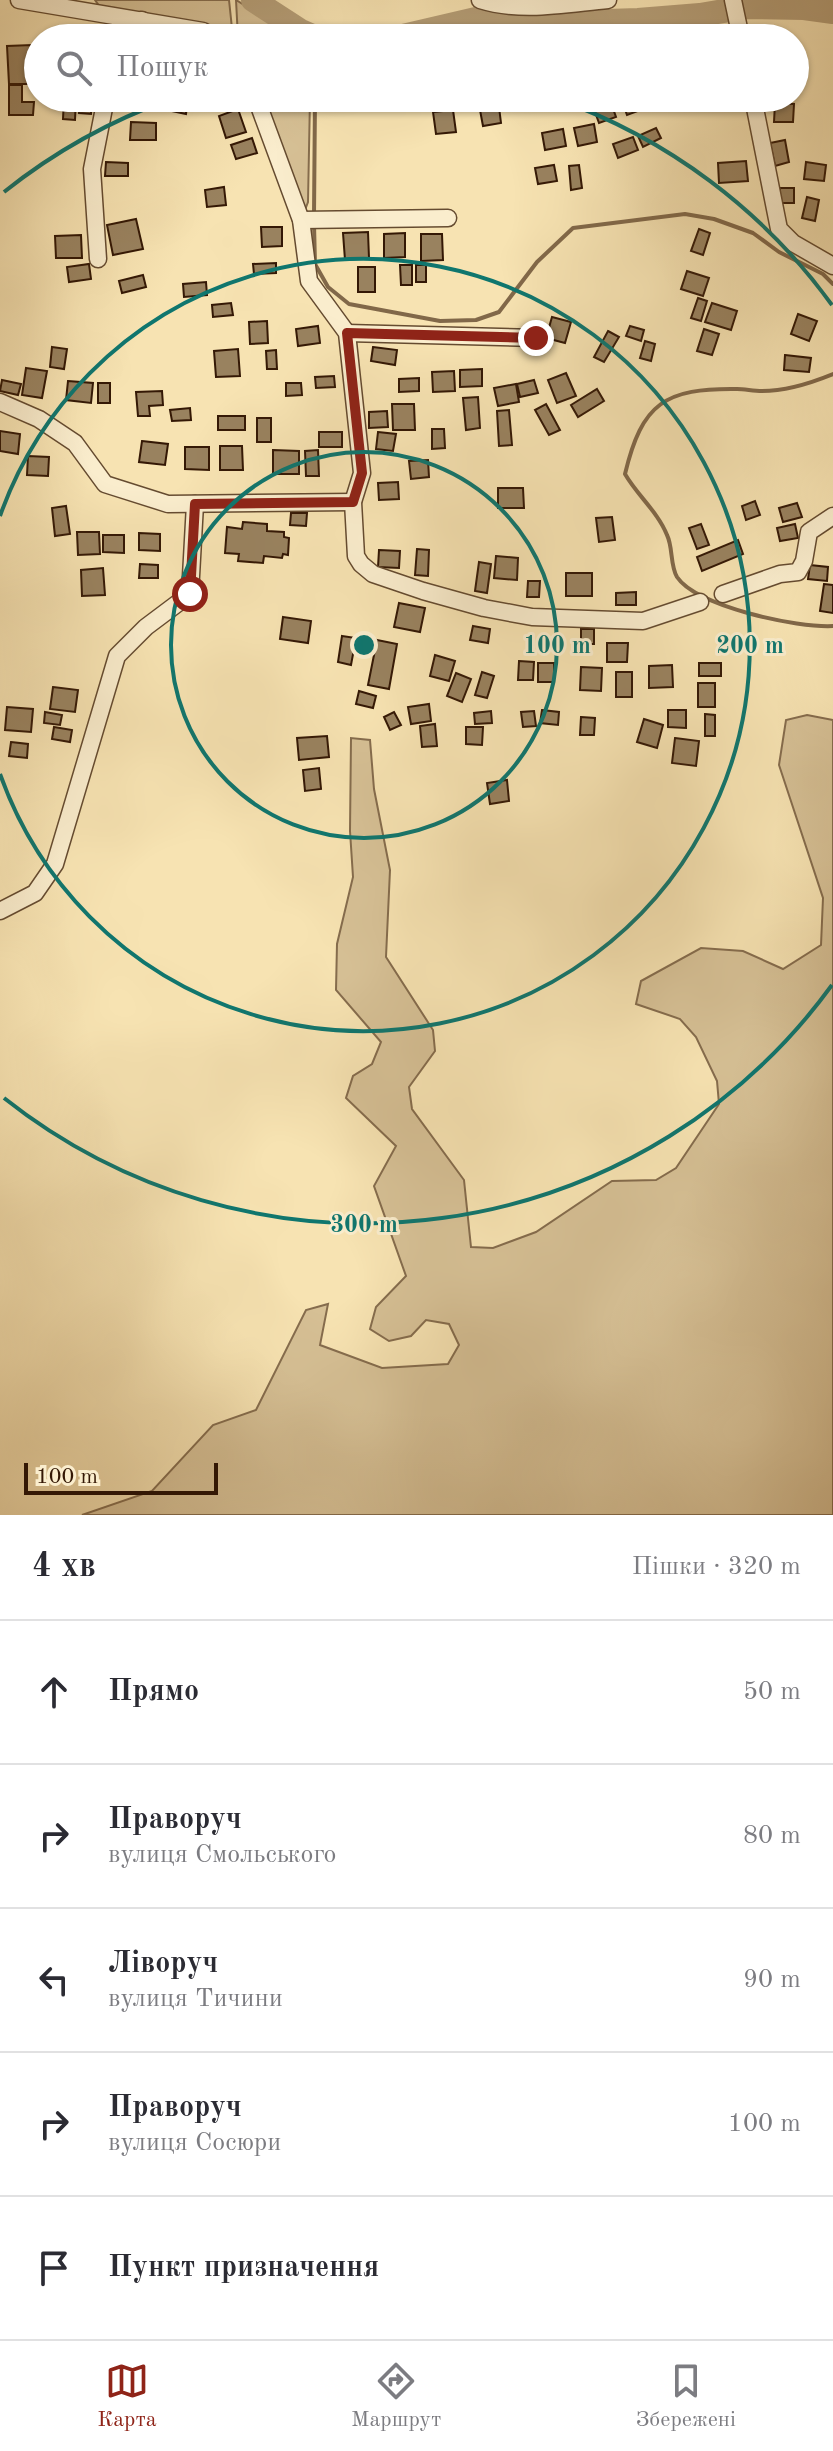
<!DOCTYPE html>
<html lang="uk">
<meta charset="utf-8">
<style>
body{margin:0;font-family:"Old Standard TT",serif;background:#f7f7f7;color:#2b2b33}
.scale{position:absolute;left:24px;bottom:20px;width:194px;box-sizing:border-box;padding-left:8px;border:4px solid #341805;border-top:0;font-size:22px;line-height:28px;white-space:nowrap;color:#341805;-webkit-text-stroke:6px #faedcd;paint-order:stroke}
.stop{position:absolute;width:24px;height:24px;margin:-18px;border:6px solid #8f2418;border-radius:50%;background:#fff}
.stop.end{background:#8f2418;border-color:#fff;box-shadow:0 2px 8px #0008}
.list{margin:0;padding:0;list-style:none}
h2{display:flex;justify-content:space-between;align-items:center;height:104px;margin:0;padding:0 32px;font-size:34px}
h2 small{font-size:26px;font-weight:400;color:#7c7c81}
.list li{display:grid;grid-template-columns:52px 1fr auto;gap:24px;align-items:center;box-sizing:border-box;height:144px;padding:0 32px;border-top:2px solid #e1e1e2}
.list b{display:block;font-size:30px;white-space:nowrap}
.list p{margin:0;font-size:26px;white-space:nowrap;color:#7c7c81}
.list em{font-size:26px;font-style:normal;color:#7c7c81}
.icon{flex:none;width:44px;height:44px;fill:none;stroke:currentColor;stroke-width:2;stroke-linecap:round;stroke-linejoin:round}
.map{position:relative;flex:none;width:833px;height:1515px;overflow:hidden}
.search{position:absolute;background:#fff;box-shadow:0 2px 6px #0004;left:24px;right:24px;top:24px;height:88px;display:flex;align-items:center;gap:20px;box-sizing:border-box;padding:0 28px;border-radius:44px;color:#7c7c81;font-size:30px}
.sheet{height:824px;background:#fff}
nav{display:flex;justify-content:space-around;align-items:center;box-sizing:border-box;height:112px;border-top:2px solid #e1e1e2;background:#fff;font-size:22px;color:#7c7c81}
nav a{display:grid;justify-items:center;gap:4px}
nav .on{color:#8f2418}
.map>svg:first-child{display:block}
</style>
<div class="map">
<svg width="833" height="1515" viewBox="0 0 833 1515">
<rect width="100%" height="100%" fill="#f7e3b2"/>
<filter id="stains"><feTurbulence type="fractalNoise" baseFrequency=".0025" numOctaves="4"/><feColorMatrix values="0 0 0 0 .2 0 0 0 0 .09 0 0 0 0 .02 0 0 0 .5 -.17"/></filter>
<radialGradient id="worn" r=".72"><stop offset=".6" stop-color="#630" stop-opacity="0"/><stop offset="1" stop-color="#630" stop-opacity=".3"/></radialGradient>
<g fill="#d6c095" stroke="#856c4d" stroke-width="2">
<path d="M95,0H229L233,38L201,26L100,7Z"/>
<path d="M236,0L270,21L276,20L295,38H238Z"/>
<path d="M262,98H310L308,202L305,210Z"/>
<path d="M807,715L833,720V1515H82L152,1491L213,1425L256,1410L306,1310L328,1304L320,1345L382,1368L448,1364L459,1345L449,1324L426,1320L411,1336L389,1341L370,1329L376,1307L406,1276L374,1186L396,1146L346,1098L353,1076L372,1064L381,1042L336,990L337,944L353,877L350,831L351,738L370,740L374,789L390,870L386,957L433,1030L435,1051L409,1087L412,1109L464,1180L471,1247L493,1248L536,1232L612,1181L656,1180L676,1168L719,1104L717,1081L696,1037L680,1019L636,1004L641,981L701,948L743,951L783,969L821,945L823,898L779,765L786,720Z"/>
</g>
<g fill="none" stroke-linecap="round" stroke-linejoin="round">
<g stroke="#816849" stroke-width="4">
<path d="M314,215L315,98"/>
<path d="M314,224L315,264L328,287L349,304L440,321L476,320L499,312L537,262L573,228L685,214L714,219L753,233L779,252L823,274L833,284"/>
<path d="M833,374C811,383 786,391 762,391C753,391 745,389 737,389C665,388 642,403 625,474C637,495 658,512 667,535C673,547 670,565 677,577C697,607 798,628 833,626"/>
</g>
<g stroke="#b59e77" stroke-width="24">
<path d="M253,0L301,31L317,38"/>
<path d="M359,38L403,36L476,19L547,23L638,20L700,15L748,7L804,8L833,12"/>
</g>
</g>
<g fill="#99825f" stroke="#341805" stroke-width="2">
<path d="M32,45L33,70H28L29,84H9L7,46Z"/>
<path d="M9,85H22V102H34L33,115H9Z"/>
<path d="M64,98H76L75,120L63,119Z"/>
<path d="M80,98H92L91,114L79,113Z"/>
<path d="M163,98L188,99L186,114L162,109Z"/>
<path d="M621,98H642L646,108L627,115Z"/>
<path d="M662,98H680L679,110L660,108Z"/>
<path d="M701,98H722L723,106L703,109Z"/>
<path d="M611,103L616,117L599,123L594,109Z"/>
<path d="M775,103L794,104L793,122H774Z"/>
<path d="M499,107L501,123L483,126L480,110Z"/>
<path d="M238,109L246,132L226,138L219,116Z"/>
<path d="M453,110L456,132L436,134L433,112Z"/>
<path d="M131,122L156,123V140H130Z"/>
<path d="M594,124L597,142L578,146L574,128Z"/>
<path d="M656,128L661,138L643,147L638,136Z"/>
<path d="M563,129L566,146L545,150L542,133Z"/>
<path d="M633,137L638,150L618,158L613,144Z"/>
<path d="M252,138L257,153L236,159L231,145Z"/>
<path d="M785,140L789,162L775,166L770,143Z"/>
<path d="M746,161L748,181L719,183L718,163Z"/>
<path d="M106,162L128,163V176H105Z"/>
<path d="M806,162L826,165L824,181L804,179Z"/>
<path d="M554,165L557,181L538,184L535,168Z"/>
<path d="M579,165L582,188L571,190L569,166Z"/>
<path d="M224,187L226,205L207,207L205,190Z"/>
<rect x="780" y="188" width="14" height="15"/>
<path d="M807,197L819,200L815,221L802,218Z"/>
<path d="M136,219L143,249L113,255L107,225Z"/>
<path d="M261,227H282V246L262,247Z"/>
<path d="M699,229L710,233L703,255L691,251Z"/>
<path d="M368,232L369,258L345,260L343,233Z"/>
<path d="M405,233V257L384,258V234Z"/>
<path d="M421,234H442L443,260L421,261Z"/>
<path d="M81,235L82,258H56L55,236Z"/>
<path d="M276,263V273L254,274L253,264Z"/>
<path d="M89,264L91,279L69,282L67,267Z"/>
<path d="M400,265H412V285H401Z"/>
<rect x="416" y="265" width="10" height="17"/>
<rect x="358" y="267" width="17" height="25"/>
<path d="M687,271L709,278L703,296L681,289Z"/>
<path d="M143,275L146,287L122,293L119,281Z"/>
<path d="M206,282L207,295L184,297L183,284Z"/>
<path d="M698,298L707,301L701,321L691,318Z"/>
<path d="M231,303L233,315L213,317L212,305Z"/>
<path d="M712,303L737,311L731,330L705,322Z"/>
<path d="M798,314L817,321L809,341L791,334Z"/>
<path d="M552,317L571,322L565,343L546,338Z"/>
<path d="M267,321L268,343L250,344L249,322Z"/>
<path d="M318,326L320,343L298,346L296,329Z"/>
<path d="M630,326L644,330L641,341L626,336Z"/>
<path d="M704,329L719,334L712,355L697,351Z"/>
<path d="M608,331L619,337L604,362L594,357Z"/>
<path d="M645,341L655,344L651,361L640,358Z"/>
<path d="M52,347L67,349L64,369L50,367Z"/>
<path d="M373,347L397,350L395,365L371,361Z"/>
<path d="M238,349L240,376L216,377L214,351Z"/>
<path d="M276,350L277,369H267L266,351Z"/>
<path d="M785,355L811,358L809,372L784,370Z"/>
<path d="M26,368L47,371L42,398L22,395Z"/>
<path d="M482,369V386L460,387V370Z"/>
<path d="M454,371L455,391L433,392L432,372Z"/>
<path d="M566,373L576,396L557,403L548,380Z"/>
<path d="M334,376L335,387L316,388L315,377Z"/>
<path d="M419,378V391L399,392V379Z"/>
<path d="M2,380L21,384L18,395L0,391Z"/>
<path d="M534,380L538,393L520,397L517,384Z"/>
<path d="M68,381L93,383L91,403L66,400Z"/>
<rect x="98" y="383" width="12" height="20"/>
<path d="M286,383H301L302,395L286,396Z"/>
<path d="M516,384L519,402L498,406L494,388Z"/>
<path d="M597,389L604,401L578,417L571,405Z"/>
<path d="M162,391L163,405L149,406L150,416H138L136,392Z"/>
<path d="M478,397L480,428L466,430L463,398Z"/>
<path d="M392,404H414L415,430H393Z"/>
<path d="M546,404L560,430L549,435L535,410Z"/>
<path d="M190,408L191,420L172,421L170,410Z"/>
<path d="M509,410L512,445L499,446L497,411Z"/>
<path d="M387,411L388,427L369,428V412Z"/>
<rect x="218" y="416" width="27" height="14"/>
<rect x="257" y="418" width="14" height="24"/>
<path d="M432,429H444L445,448L432,449Z"/>
<path d="M0,431L20,434L18,454L0,451Z"/>
<rect x="319" y="432" width="23" height="15"/>
<path d="M378,432L396,434L393,451L376,449Z"/>
<path d="M142,441L168,444L165,465L139,462Z"/>
<path d="M220,446H242L243,470H220Z"/>
<path d="M185,447H209V470L185,469Z"/>
<path d="M273,450L299,451V474H273Z"/>
<path d="M318,450L319,476H306L305,451Z"/>
<path d="M28,456L49,457L48,476L27,475Z"/>
<path d="M428,460L429,477L411,479L409,461Z"/>
<path d="M398,482L399,499L379,500L378,483Z"/>
<path d="M498,488H523L524,508H498Z"/>
<path d="M755,501L760,515L746,520L742,506Z"/>
<path d="M797,503L802,517L783,522L779,508Z"/>
<path d="M66,506L70,534L55,536L52,508Z"/>
<path d="M291,513H307L306,526L290,525Z"/>
<path d="M612,517L615,540L599,542L596,518Z"/>
<path d="M243,522L267,524V531L284,532V537L289,538L288,555L283,554L282,558L264,556L263,563L238,561L239,554L225,553L227,527L242,529Z"/>
<path d="M701,524L709,545L697,549L689,528Z"/>
<path d="M795,524L798,538L780,541L777,528Z"/>
<path d="M77,532H99L100,554L78,555Z"/>
<path d="M139,533L160,534V551L139,550Z"/>
<path d="M103,535H124V553L103,552Z"/>
<path d="M738,540L743,554L702,571L697,557Z"/>
<path d="M417,549L429,550L428,576L415,575Z"/>
<path d="M379,550L400,551L399,568L378,567Z"/>
<path d="M496,556L518,558L517,580L494,578Z"/>
<path d="M479,562L491,564L487,593L475,591Z"/>
<path d="M140,564L158,565V578H139Z"/>
<path d="M810,565L828,567L827,581L808,579Z"/>
<path d="M103,568L105,595L82,596L81,570Z"/>
<rect x="566" y="573" width="26" height="23"/>
<path d="M528,581H540L539,597H527Z"/>
<path d="M824,584L833,585V613L820,611Z"/>
<path d="M636,592V605H616V593Z"/>
<path d="M399,603L425,608L420,632L394,627Z"/>
<path d="M283,617L311,621L308,643L280,639Z"/>
<path d="M473,626L490,629L488,643L470,640Z"/>
<rect x="581" y="629" width="13" height="15"/>
<path d="M342,636L356,638L351,665L338,662Z"/>
<path d="M377,640L397,644L389,689L368,685Z"/>
<path d="M607,643H628L627,662H607Z"/>
<path d="M435,655L455,661L449,681L430,676Z"/>
<path d="M519,661L534,662L533,680H518Z"/>
<rect x="538" y="663" width="16" height="19"/>
<rect x="699" y="663" width="22" height="13"/>
<path d="M672,665L673,687L649,688V666Z"/>
<path d="M581,667L602,668L601,691L580,690Z"/>
<path d="M482,672L494,676L487,698L475,695Z"/>
<rect x="616" y="672" width="16" height="25"/>
<path d="M456,673L471,679L462,702L447,696Z"/>
<rect x="698" y="683" width="17" height="24"/>
<path d="M53,687L78,690L75,712L50,709Z"/>
<path d="M359,691L376,696L373,708L356,704Z"/>
<path d="M429,704L431,721L411,724L408,707Z"/>
<path d="M7,707L33,709L31,732L5,730Z"/>
<path d="M542,710L559,712L558,725L540,723Z"/>
<path d="M668,710H686V728L668,727Z"/>
<path d="M491,711L492,723L475,724L474,713Z"/>
<path d="M534,711L536,726L523,727L521,712Z"/>
<path d="M45,712L62,715L60,725L44,723Z"/>
<path d="M394,712L401,725L390,730L384,717Z"/>
<path d="M705,714L715,715V736H705Z"/>
<path d="M581,717L595,718L594,735H580Z"/>
<path d="M644,719L663,725L657,748L637,742Z"/>
<path d="M435,724L437,746L422,747L420,726Z"/>
<path d="M54,727L72,730L70,742L52,739Z"/>
<path d="M466,727H483L482,745L466,744Z"/>
<path d="M327,736L329,757L299,760L297,738Z"/>
<path d="M675,738L699,741L696,766L672,763Z"/>
<path d="M11,742L28,744L27,758L9,756Z"/>
<path d="M319,768L321,789L305,791L303,770Z"/>
<path d="M507,780L509,801L490,804L487,783Z"/>
</g>
<g fill="none" stroke-linecap="round" stroke-linejoin="round">
<defs>
<g id="minor">
<path d="M19,0L203,31L216,38"/>
<path d="M480,0C522,13 565,4 608,0"/>
<path d="M733,0L741,38"/>
<path d="M129,38L142,20"/>
<path d="M256,98L301,220L309,281L347,333L362,473L353,502L356,556L361,564L373,574L423,591L484,608L532,617L643,621L700,602"/>
<path d="M753,98L779,229L793,243L833,266"/>
<path d="M301,220L448,218"/>
<path d="M98,259L92,169L106,98"/>
<path d="M347,333L536,338"/>
<path d="M0,402L39,419L75,443L105,484L168,504L353,502"/>
<path d="M723,594L780,574L798,572L804,561L809,532L833,516"/>
<path d="M0,911L35,893L55,864L117,656L146,627L190,594L195,504"/>
</g>
</defs>
<use href="#minor" stroke="#654b30" stroke-width="19"/>
<use href="#minor" stroke="#faedcd" stroke-width="16"/>
</g>
<g fill="none" stroke-linecap="round" stroke-linejoin="round">
<path stroke="#8f2418" stroke-width="10" d="M190,594L195,504L353,502L362,473L347,333L536,338"/>
</g>
<g fill="none" stroke="#0f766e" stroke-width="4">
<circle cx="364" cy="645" r="193"/>
<path d="M0 516A386 386 0 1 1 0 774"/>
<path d="M832 985A579 579 0 0 1 4 1098M4 192A579 579 0 0 1 171 99M557 99A579 579 0 0 1 832 305"/>
</g>
<circle cx="364" cy="645" r="12" fill="#0f766e" stroke="#faedcd" stroke-width="4"/>
<g font-size="24" text-anchor="middle" font-weight="bold" fill="#0f766e" stroke="#faedcd" stroke-width="6" stroke-linejoin="round" paint-order="stroke">
<text x="557" y="653">100 m</text>
<text x="750" y="653">200 m</text>
<text x="364" y="1232">300 m</text>
</g>
<rect width="100%" height="100%" filter="url(#stains)"/>
<rect width="100%" height="100%" fill="url(#worn)"/>
</svg>
<div class="scale">100 m</div>
<div class="stop" style="left:190px;top:594px"></div>
<div class="stop end" style="left:536px;top:338px"></div>
<div class="search"><svg class="icon" aria-label="search" viewBox="0 0 24 24"><circle cx="10" cy="10" r="6"/><path d="M15 15l6 6"/></svg>Пошук</div>
</div>
<section class="sheet">
<h2>4 хв<small>Пішки · 320 m</small></h2>
<ul class="list">
<li><svg class="icon" aria-label="ahead" viewBox="0 0 24 24"><path d="M12 20V5M6 11l6-6 6 6"/></svg><div><b>Прямо</b></div><em>50 m</em></li>
<li><svg class="icon" aria-label="right" viewBox="0 0 24 24"><path d="M7 20v-9h11M14 6l5 5-5 5"/></svg><div><b>Праворуч</b><p>вулиця Смольського</p></div><em>80 m</em></li>
<li><svg class="icon" aria-label="left" viewBox="0 0 24 24"><path d="M17 20v-9H6M10 6l-5 5 5 5"/></svg><div><b>Ліворуч</b><p>вулиця Тичини</p></div><em>90 m</em></li>
<li><svg class="icon" aria-label="right" viewBox="0 0 24 24"><path d="M7 20v-9h11M14 6l5 5-5 5"/></svg><div><b>Праворуч</b><p>вулиця Сосюри</p></div><em>100 m</em></li>
<li><svg class="icon" aria-label="arrive" viewBox="0 0 24 24"><path d="M6 21V4h12l-3 4 3 4H6"/></svg><div><b>Пункт призначення</b></div></li>
</ul>
</section>
<nav>
<a class="on"><svg class="icon" aria-label="map" viewBox="0 0 24 24"><path d="M3 6l6-2 6 2 6-2v14l-6 2-6-2-6 2zM9 4v14M15 6v14"/></svg>Карта</a>
<a><svg class="icon" aria-label="directions" viewBox="0 0 24 24"><path d="M12 3l9 9-9 9-9-9zM9 14v-3h6M13 9l2 2-2 2"/></svg>Маршрут</a>
<a><svg class="icon" aria-label="saved" viewBox="0 0 24 24"><path d="M7 4h10v16l-5-4-5 4z"/></svg>Збережені</a>
</nav>
